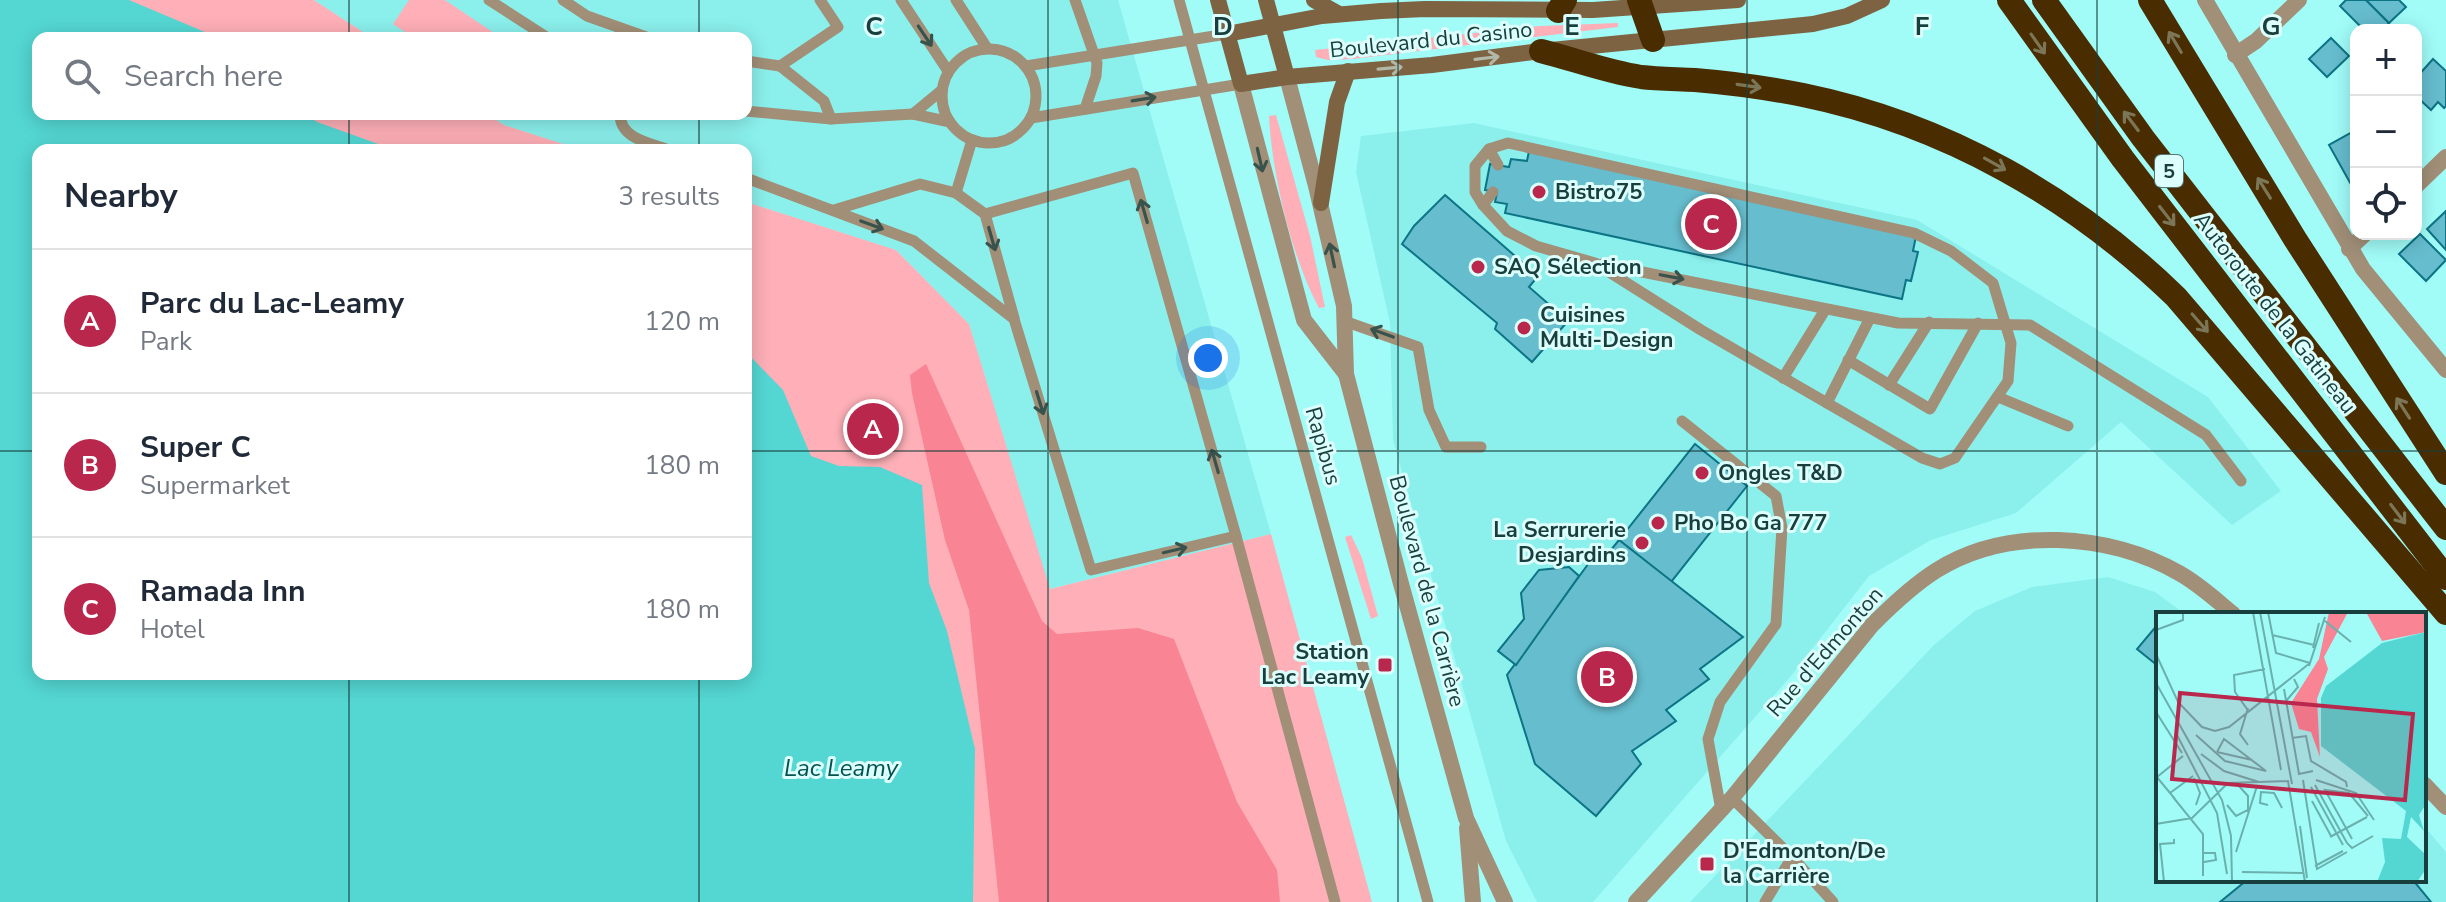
<!DOCTYPE html>
<meta charset="utf-8">
<style>
body{margin:0;font-family:"Nunito Sans",sans-serif;background:#f2f2f3;color:#1f2937}
.controls{position:absolute;right:24px;top:24px;display:grid;overflow:hidden;border-radius:16px;box-shadow:0 4px 20px #0003}
.controls button{width:72px;height:72px;display:grid;place-items:center;padding:0;border:0;border-bottom:2px solid #e0e1e3;background:#fff;color:#1f2937;font:40px sans-serif}
.you{position:absolute;left:1208px;top:358px;width:28px;height:28px;margin:-20px;border:6px solid #fff;border-radius:50%;background:#1a73e8;box-shadow:0 0 0 12px #1a73e833}
.badge{display:grid;place-items:center;width:52px;height:52px;border-radius:50%;background:#b9284c;color:#fff;font-size:26px;font-weight:700}
.pin{position:absolute;translate:-50% -50%;border:4px solid #fff;box-shadow:0 2px 8px #0006}
.list{margin:0;padding:0;list-style:none}
h2{display:flex;justify-content:space-between;align-items:center;height:104px;margin:0;padding:0 32px;font-size:34px}
h2 small{font-size:26px;font-weight:400;color:#747a83}
.list li{display:grid;grid-template-columns:52px 1fr auto;gap:24px;align-items:center;box-sizing:border-box;height:144px;padding:0 32px;border-top:2px solid #e0e1e3}
.list b{display:block;font-size:30px;white-space:nowrap}
.list p{margin:0;font-size:26px;white-space:nowrap;color:#747a83}
.list em{font-size:26px;font-style:normal;color:#747a83}
.icon{flex:none;width:44px;height:44px;fill:none;stroke:currentColor;stroke-width:2;stroke-linecap:round;stroke-linejoin:round}
.map{position:relative;flex:none;width:2446px;height:902px;overflow:hidden}
.search{position:absolute;background:#fff;box-shadow:0 4px 20px #0003;left:32px;top:32px;width:720px;height:88px;display:flex;align-items:center;gap:20px;box-sizing:border-box;padding:0 28px;border-radius:16px;color:#747a83;font-size:30px}
.panel{position:absolute;background:#fff;box-shadow:0 4px 20px #0003;left:32px;top:144px;width:720px;height:536px;border-radius:16px}
.map>svg:first-child{display:block}
</style>
<div class="map">
<svg width="2446" height="902" viewBox="0 0 2446 902">
<rect width="100%" height="100%" fill="#a1fcf8"/>
<g fill="#8bf0ec">
<path d="M314,0H1118L1271,534L1049,589L969,324L896,250L746,202V150H582L504,125L487,114H746V38H372Z"/>
<path d="M1474,123L1917,220L2208,397L2281,491L2232,525L2121,422L2016,513L1931,540L1869,576L1791,676L1593,902H1537L1506,841L1393,440L1390,323L1356,172L1361,136Z"/>
<path d="M2108,577L2155,592L2185,614H2158V880H2424V826L2446,852V902H1690L1934,645L1975,611L2032,587Z"/>
</g>
<g fill="#feafb7">
<path d="M0,0H314L372,38H38V114H487L504,125L582,150H38V674H746V202L896,250L969,324L1050,589L1271,534L1372,902H0Z"/>
<path d="M409,0H445L500,37L414,38L393,24Z"/>
<path d="M1618,23V27L1353,59L1328,60L1316,57L1315,50L1540,26Z"/>
<path d="M1276,115L1310,236L1325,307L1319,308C1291,256 1272,175 1269,116Z"/>
<path d="M1351,535L1362,558L1378,616L1371,619L1345,537Z"/>
</g>
<path fill="#f88494" d="M926,364L1042,621L1057,634L1138,628L1174,639L1237,802L1277,870L1280,902H999L969,610L945,540L912,393L910,375Z"/>
<path fill="#54d7d3" d="M0,0H129L219,38H38V114H304L317,122L395,150H38V674H746V352L783,390L811,456L839,466L880,467L922,485L929,583L947,631L975,749L973,902H0Z"/>
<g fill="#66bdce" stroke="#0c7485" stroke-width="2">
<path d="M2346,0H2366L2389,23L2383,30H2364L2340,6Z"/>
<path d="M2366,0H2399L2406,7L2389,23Z"/>
<path d="M2331,38L2349,56L2327,77L2309,59Z"/>
<path d="M2433,59L2446,71V106L2444,108L2438,102L2431,110L2416,96V78Z"/>
<path d="M2356,130V187L2353,188L2329,145Z"/>
<path d="M1529,151L1916,236L1913,251L1918,252L1911,281L1906,280L1902,299L1505,213L1507,204L1495,202L1497,193L1485,190L1490,164L1509,167L1511,159L1527,161Z"/>
<path d="M1445,195L1538,276L1529,287L1568,321L1532,362L1495,329L1497,323L1402,244L1414,226Z"/>
<path d="M2446,211V250L2427,229Z"/>
<path d="M2420,234L2446,260L2426,281L2399,254Z"/>
<path d="M1695,444L1747,486L1671,582L1619,540Z"/>
<path d="M1619,540L1743,637L1700,669L1709,679L1666,710L1676,721L1632,751L1641,764L1596,816L1535,764L1507,675L1594,556L1602,561Z"/>
<path d="M1569,567L1579,576L1516,665L1498,651L1524,619L1521,593L1539,570Z"/>
<path d="M2158,624V666L2137,649Z"/>
<path d="M2247,880H2413L2431,902H2220Z"/>
</g>
<g fill="none" stroke-linecap="round" stroke-linejoin="round">
<g stroke="#a18f78" stroke-width="11">
<path d="M489,0L548,38"/>
<path d="M563,0L587,16L649,38"/>
<path d="M901,0L948,71"/>
<path d="M956,0L987,48"/>
<path d="M1075,0L1097,63L1096,76L1085,109"/>
<path d="M1179,0L1428,902"/>
<circle cx="989" cy="96" r="47"/>
<path d="M746,61L780,66L838,27L820,0"/>
<path d="M780,66L824,101L831,119"/>
<path d="M1026,66L1227,34"/>
<path d="M746,111L831,119L913,114L950,122"/>
<path d="M620,114C620,139 650,143 669,150"/>
<path d="M913,114L942,90"/>
<path d="M1031,118L1241,84"/>
<path d="M1508,143L1914,233L1951,251L1993,283L2011,343L2008,381L1955,458L1940,464L1922,458L1701,330L1595,263L1536,246L1507,231L1483,205L1475,192V166L1489,149Z"/>
<path d="M1489,149L1498,165"/>
<path d="M746,178L914,241L1014,319L1091,570L1236,536"/>
<path d="M956,193L972,140"/>
<path d="M1483,205L1493,192"/>
<path d="M834,210L920,184L956,193L985,214L1014,318"/>
<path d="M985,214L1133,173L1236,536L1335,902"/>
<path d="M1602,264L1898,323L2030,325L2206,435L2241,481"/>
<path d="M1344,321L1418,347L1429,410L1446,447H1481"/>
<path d="M1848,360L1930,409L1978,323"/>
<path d="M1783,378L1825,310"/>
<path d="M1889,385L1929,322"/>
<path d="M1998,397L2068,426"/>
<path d="M1827,403L1870,318"/>
<path d="M1682,421L1776,496L1782,528L1776,624L1720,702L1708,739L1721,810"/>
<path d="M1732,798L1792,857L1833,902"/>
<path d="M1765,902L1792,857"/>
</g>
<g stroke="#a18f78" stroke-width="16">
<path d="M2205,0L2363,269L2446,370"/>
<path d="M2235,55L2256,41L2299,0"/>
<path d="M2416,186L2446,157"/>
<path d="M2349,249L2365,234"/>
<path d="M2424,784L2446,807"/>
<path d="M1636,902L1732,798L1872,625C1892,605 1913,585 1937,570C2008,526 2109,533 2179,573C2199,584 2216,600 2233,614"/>
</g>
<g stroke="#a18f78" stroke-width="16">
<path d="M1287,77L1316,186L1344,306L1346,374L1400,580L1466,818L1505,902"/>
<path d="M1241,84L1304,320L1346,374"/>
<path d="M1467,828L1473,902"/>
</g>
<g stroke="#7e6342" stroke-width="16">
<path d="M1218,0L1241,84L1287,77L1432,65L1541,51L1813,24L1847,16L1882,0"/>
<path d="M1266,0L1287,77"/>
<path d="M1314,0L1339,14"/>
<path d="M1227,34L1322,16L1381,11L1425,9L1593,10L1738,0"/>
<path d="M1321,203L1337,102L1348,71"/>
</g>
<g stroke="#492d00" stroke-width="24">
<path d="M1639,0L1653,40"/>
<path d="M2009,0L2123,159L2446,578"/>
<path d="M2044,0L2143,138L2446,528"/>
<path d="M2150,0L2295,239L2446,473"/>
<path d="M1558,11L1565,0"/>
<path d="M1541,51C1573,59 1607,72 1641,77C1658,79 1677,79 1695,80C1731,83 1768,88 1803,95C1945,124 2073,197 2176,297L2446,613"/>
</g>
</g>
<defs><path id="oneway-shaft" d="M-6 0H5M1.5-3L5.5 0L1.5 3" fill="none" stroke-width="1.6" stroke-linecap="round" stroke-linejoin="round" transform="scale(2)"/></defs>
<g stroke="#3a524c">
<use href="#oneway-shaft" transform="translate(925 36) rotate(56)"/>
<use href="#oneway-shaft" transform="translate(1144 99) rotate(-9)"/>
<use href="#oneway-shaft" transform="translate(1260 160) rotate(77)"/>
<use href="#oneway-shaft" transform="translate(1144 211) rotate(-106)"/>
<use href="#oneway-shaft" transform="translate(872 225) rotate(20)"/>
<use href="#oneway-shaft" transform="translate(992 239) rotate(74)"/>
<use href="#oneway-shaft" transform="translate(1332 255) rotate(-102)"/>
<use href="#oneway-shaft" transform="translate(1672 277) rotate(11)"/>
<use href="#oneway-shaft" transform="translate(1382 333) rotate(-160)"/>
<use href="#oneway-shaft" transform="translate(1040 403) rotate(73)"/>
<use href="#oneway-shaft" transform="translate(1215 461) rotate(-106)"/>
<use href="#oneway-shaft" transform="translate(1175 550) rotate(-13)"/>
</g>
<g stroke="#7c7658">
<use href="#oneway-shaft" transform="translate(2175 42) rotate(-121)"/>
<use href="#oneway-shaft" transform="translate(2038 44) rotate(55)"/>
<use href="#oneway-shaft" transform="translate(1749 86) rotate(8)"/>
<use href="#oneway-shaft" transform="translate(2131 121) rotate(-127)"/>
<use href="#oneway-shaft" transform="translate(1995 164) rotate(29)"/>
<use href="#oneway-shaft" transform="translate(2264 188) rotate(-122)"/>
<use href="#oneway-shaft" transform="translate(2167 216) rotate(52)"/>
<use href="#oneway-shaft" transform="translate(2200 323) rotate(49)"/>
<use href="#oneway-shaft" transform="translate(2403 408) rotate(-123)"/>
<use href="#oneway-shaft" transform="translate(2398 514) rotate(53)"/>
</g>
<g stroke="#b2b8a8">
<use href="#oneway-shaft" transform="translate(1487 58) rotate(-7)"/>
<use href="#oneway-shaft" transform="translate(1390 68) rotate(-5)"/>
</g>
<path fill="none" stroke="#183e3d" stroke-width="2" stroke-opacity="0.55" d="M349,0V38M699,0V38M1048,0V902M1398,0V902M1747,0V902M2097,0V902M349,114V150M699,114V150M0,451H38M746,451H2446M349,674V902M699,674V902"/>
<g fill="#b9284c" stroke="#dcfefc" stroke-width="3">
<circle cx="1539" cy="192" r="8"/>
<circle cx="1478" cy="267" r="8"/>
<circle cx="1524" cy="328" r="8"/>
<circle cx="1702" cy="473" r="8"/>
<circle cx="1658" cy="523" r="8"/>
<circle cx="1642" cy="543" r="8"/>
<rect x="1377" y="657" width="16" height="16" rx="4"/>
<rect x="1699" y="856" width="16" height="16" rx="4"/>
</g>
<g text-anchor="middle" dominant-baseline="central" stroke-width="6" stroke-linejoin="round" paint-order="stroke">
<rect fill="#dcfefc" stroke="#537876" stroke-width="2" x="2155" y="155" width="28" height="32" rx="6"/>
<g font-size="20" font-weight="bold" fill="#183e3d">
<text x="2169" y="171">5</text>
</g>
<g font-size="22" fill="#183e3d" stroke="#dcfefc">
<text transform="translate(1431 40) rotate(-6)">Boulevard du Casino</text>
<text transform="translate(2275 313) rotate(52)">Autoroute de la Gatineau</text>
<text transform="translate(1323 446) rotate(74)">Rapibus</text>
<text transform="translate(1427 591) rotate(75)">Boulevard de la Carrière</text>
<text transform="translate(1825 652) rotate(-49)">Rue d'Edmonton</text>
</g>
<g font-size="22" font-weight="bold" fill="#183e3d" stroke="#dcfefc" text-anchor="start">
<text x="1555" y="192">Bistro75</text>
<text x="1494" y="267">SAQ Sélection</text>
<text x="1540" y="315">Cuisines<tspan x="1540" dy="25">Multi-Design</tspan></text>
<text x="1718" y="473">Ongles T&amp;D</text>
<text x="1674" y="523">Pho Bo Ga 777</text>
<text x="1626" y="530" text-anchor="end">La Serrurerie<tspan x="1626" dy="25">Desjardins</tspan></text>
<text x="1369" y="652" text-anchor="end">Station<tspan x="1369" dy="25">Lac Leamy</tspan></text>
<text x="1723" y="851">D'Edmonton/De<tspan x="1723" dy="25">la Carrière</tspan></text>
</g>
<g font-size="24" font-style="italic" fill="#005351" stroke="#dcfefc">
<text x="841" y="768">Lac Leamy</text>
</g>
</g>
<g transform="translate(2156 612)">
<rect width="270" height="270" fill="#a1fcf8"/>
<path d="M173,0H192L168,45L172,57L161,87L164,145L155,120L143,117L135,91L163,47ZM210,0H270V20L226,29Z" fill="#f88494"/>
<path d="M270,20V192L263,203L268,219L255,205L251,225L270,243V257L261,270H221L229,250L226,226L245,227L250,199L165,134V86L170,74L226,31Z" fill="#54d7d3"/>
<path fill="none" stroke="#6ab0ad" stroke-width="2" d="M97,0L125,158M104,0L136,172M112,0L120,41L154,51M169,9L195,30M0,18L27,8V0M116,23L158,33M157,36L163,11M0,42L22,90L46,115L59,119L73,115L154,51M153,54L169,5M0,71L66,188L75,224L76,270M128,77L143,162L157,159M130,89L142,75L138,67M92,96L84,122L92,133M91,97L79,80L78,63L109,57M0,100L26,141M20,121L61,201L71,262M40,123L69,149L110,159L68,127L61,140M136,126L150,124L155,149L190,170L191,175M61,140L96,148M45,142L68,159L103,170M0,164L19,187M1,165L27,144M38,166L44,181L40,193M147,168L161,257L191,240M160,168L200,181L218,208M159,173L191,231M155,175L187,233M14,181L37,164M17,185L47,222V264M156,189L175,224M71,193L80,204L92,198V184L82,173M112,193L104,191L105,180L118,181L126,196M0,212L36,206L72,171L132,169L149,270M144,214L151,266M174,225L211,205M196,227L169,178L193,181L212,204M191,231L196,236L217,224M80,240L101,174M48,250L60,248L59,241H48M159,254L187,239M86,260L148,261M8,270L4,232L18,231V227"/>
<path fill="#b9284c" fill-opacity="0.15" stroke="#b9284c" stroke-width="4" d="M24,81L257,102L249,188L16,167Z"/>
<rect width="270" height="270" fill="none" stroke="#183e3d" stroke-width="4"/>
</g>
<g font-size="26" text-anchor="middle" font-weight="bold" fill="#183e3d" stroke="#dcfefc" stroke-width="6" stroke-linejoin="round" paint-order="stroke">
<text x="874" y="35">C</text>
<text x="1223" y="35">D</text>
<text x="1572" y="35">E</text>
<text x="1922" y="35">F</text>
<text x="2271" y="35">G</text>
</g>
</svg>
<div class="controls">
<button>+</button>
<button>−</button>
<button><svg class="icon" aria-label="locate" viewBox="0 0 24 24"><circle cx="12" cy="12" r="6"/><path d="M12 2v4M12 18v4M2 12h4M18 12h4"/></svg></button>
</div>
<div class="you"></div>
<div class="pin badge" style="left:873px;top:429px">A</div>
<div class="pin badge" style="left:1607px;top:677px">B</div>
<div class="pin badge" style="left:1711px;top:224px">C</div>
<div class="search"><svg class="icon" aria-label="search" viewBox="0 0 24 24"><circle cx="10" cy="10" r="6"/><path d="M15 15l6 6"/></svg>Search here</div>
<section class="panel">
<h2>Nearby<small>3 results</small></h2>
<ul class="list">
<li><span class="badge">A</span><div><b>Parc du Lac-Leamy</b><p>Park</p></div><em>120 m</em></li>
<li><span class="badge">B</span><div><b>Super C</b><p>Supermarket</p></div><em>180 m</em></li>
<li><span class="badge">C</span><div><b>Ramada Inn</b><p>Hotel</p></div><em>180 m</em></li>
</ul>
</section>
</div>
